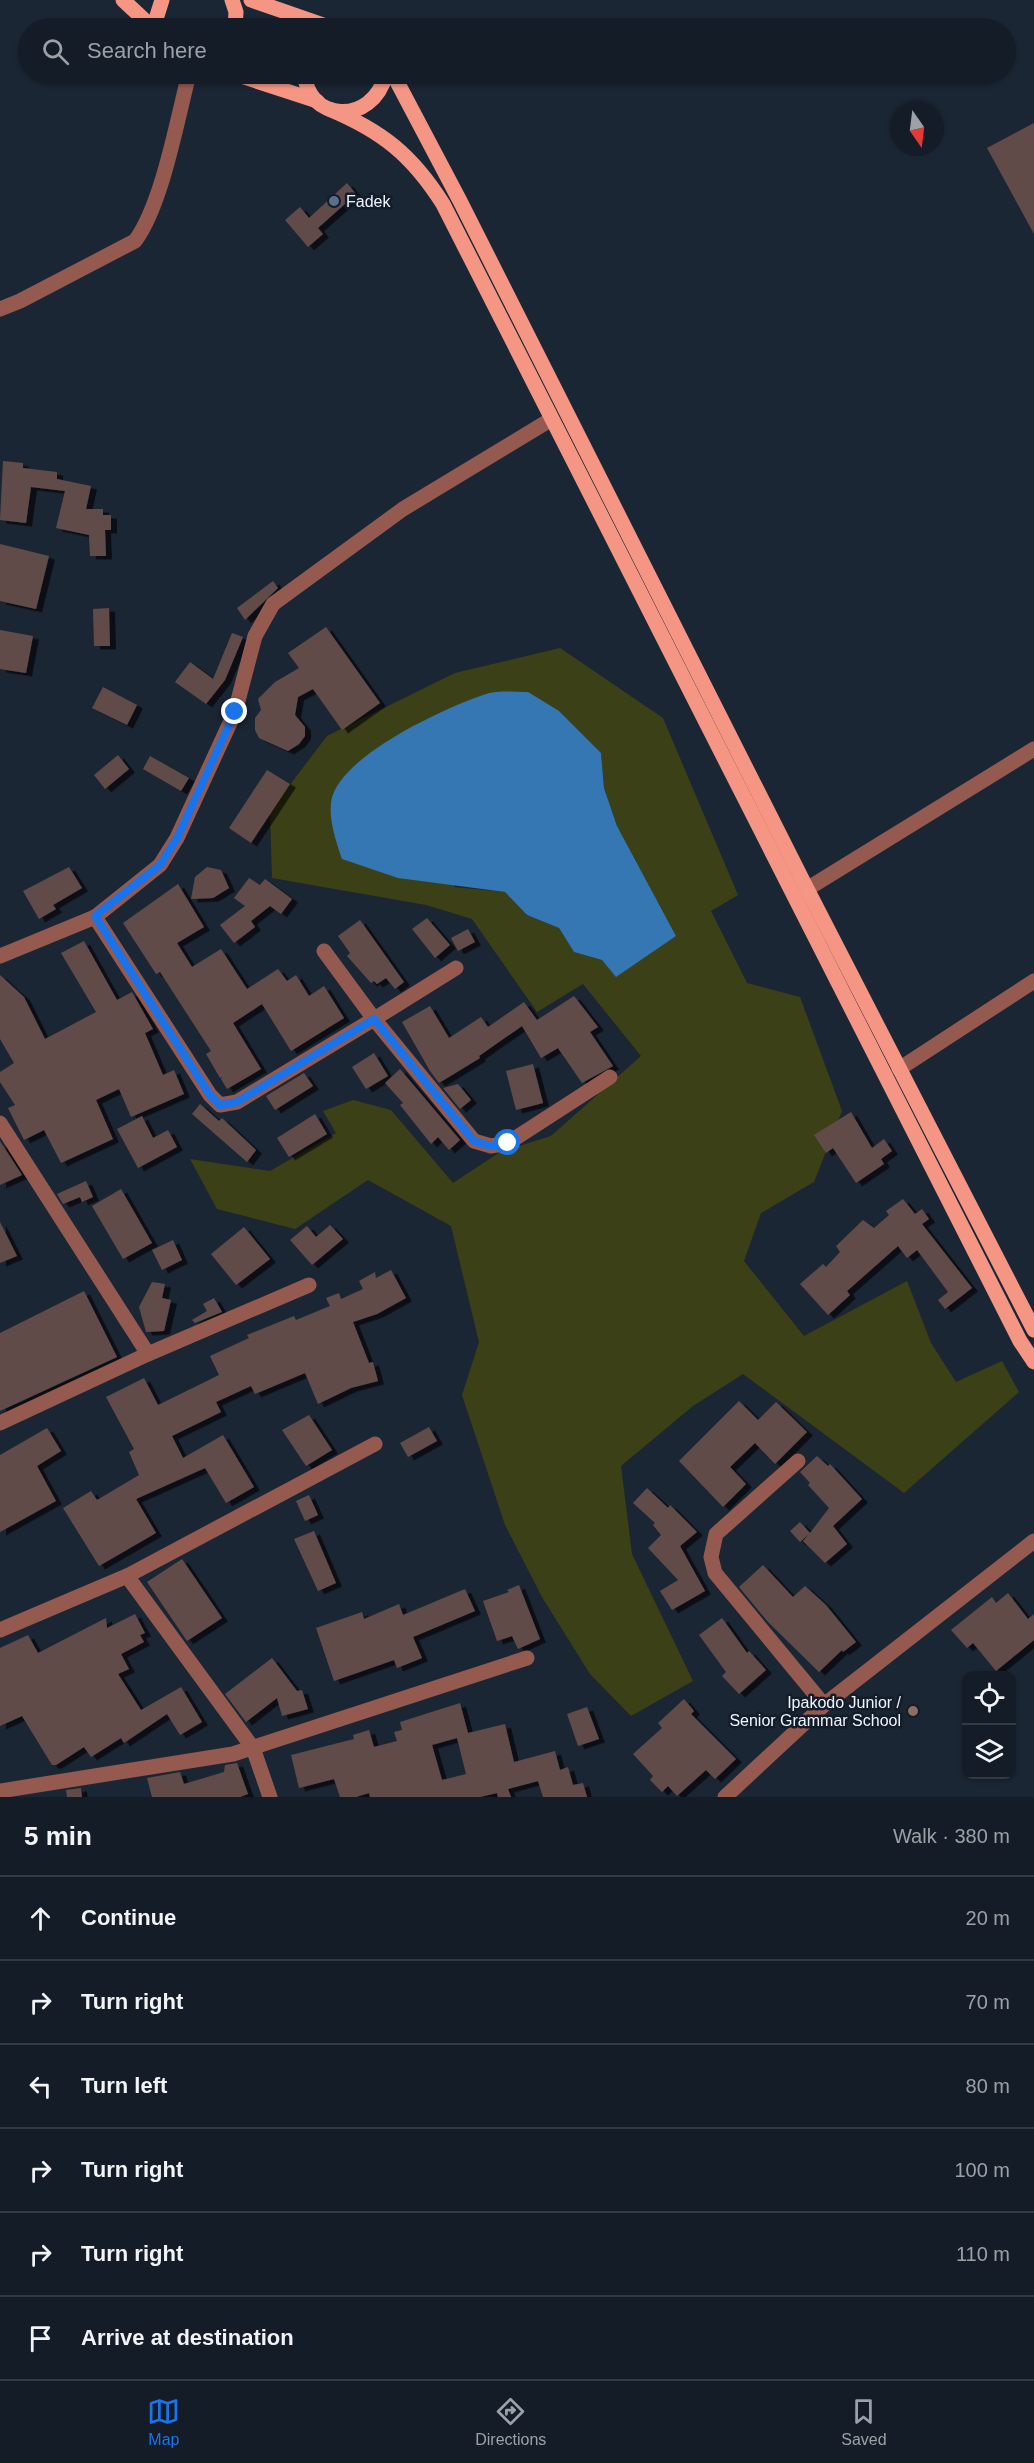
<!DOCTYPE html>
<meta charset="utf-8">
<style>
body{margin:0;font-family:Arial,sans-serif;background:#212933;color:#f1f3f6}
.controls{position:absolute;right:18px;bottom:18px;display:grid;overflow:hidden;border-radius:12px;box-shadow:0 2px 4px #0004}
.controls button{width:54px;height:54px;display:grid;place-items:center;padding:0;border:0;border-bottom:2px solid #333a44;background:#141c27;color:#f1f3f6;font:30px sans-serif}
.compass{position:absolute;left:890px;top:102px;width:54px;height:54px;border-radius:50%;background:#141c27;box-shadow:0 2px 4px #0004;rotate:166deg}
.stop{position:absolute;width:18px;height:18px;margin:-14px;border:4px solid #1a73e8;border-radius:50%;background:#fff}
.stop.end{background:#1a73e8;border-color:#fff;box-shadow:0 2px 6px #0008}
.list{margin:0;padding:0;list-style:none}
h2{display:flex;justify-content:space-between;align-items:center;height:78px;margin:0;padding:0 24px;font-size:26px}
h2 small{font-size:20px;font-weight:400;color:#9da1a7}
.list li{display:grid;grid-template-columns:39px 1fr auto;gap:18px;align-items:center;box-sizing:border-box;height:84px;padding:0 24px;border-top:2px solid #333a44}
.list b{display:block;font-size:22px;white-space:nowrap}
.list em{font-size:20px;font-style:normal;color:#9da1a7}
.icon{flex:none;width:33px;height:33px;fill:none;stroke:currentColor;stroke-width:2;stroke-linecap:round;stroke-linejoin:round}
.map{position:relative;flex:none;width:1034px;height:1797px;overflow:hidden}
.search{position:absolute;background:#141c27;box-shadow:0 2px 4px #0004;left:18px;right:18px;top:18px;height:66px;display:flex;align-items:center;gap:15px;box-sizing:border-box;padding:0 21px;border-radius:33px;color:#9da1a7;font-size:22px}
.sheet{height:582px;background:#141c27}
nav{display:flex;justify-content:space-around;align-items:center;box-sizing:border-box;height:84px;border-top:2px solid #333a44;background:#141c27;font-size:16px;color:#9da1a7}
nav a{display:grid;justify-items:center;gap:3px}
nav .on{color:#1a73e8}
.map>svg:first-child{display:block}
</style>
<div class="map">
<svg width="1034" height="1797" viewBox="0 0 1034 1797">
<defs>
<filter id="shadow"><feDropShadow dx="6" dy="3.5" stdDeviation="0" flood-color="#0009"/></filter>
</defs>
<rect width="100%" height="100%" fill="#1b2634"/>
<path fill="#3c4016" fill-rule="evenodd" d="M560,648L663,718L738,895L711,911L747,983L800,997L842,1111L814,1182L761,1213L744,1261L804,1336L907,1281L931,1343L956,1382L1002,1361L1019,1392L904,1493L743,1374L693,1406L621,1466L632,1554L693,1681L631,1716L590,1674L542,1597L505,1525L462,1395L479,1342L451,1226L368,1180L295,1229L217,1209L190,1159L270,1171L336,1133L323,1111L353,1100L391,1110L453,1183L500,1152L551,1136L641,1056L583,984L537,1012L472,919L426,905L272,878L270,811L327,736L455,673ZM559,711L601,753L604,788L617,826L676,936L616,976L602,960L574,952L559,928L527,915L505,892L454,887Z"/>
<path fill="#3577b2" d="M528,692L559,711L601,753L604,788L617,826L676,936L616,977L602,960L574,952L559,928L527,915L505,892L398,878L342,859C336,841 325,811 334,792C352,751 444,708 486,694C498,690 515,692 528,692Z"/>
<g fill="#614b49" fill-rule="evenodd" filter="url(#shadow)">
<path d="M1034,123V234L987,148Z"/>
<path d="M347,183L356,194L318,228L323,234L308,247L285,220L300,207L309,218Z"/>
<path d="M3,461L23,463V468L57,472V479L91,486L86,509H103V515H111V530H105L106,556H90L89,535L56,528L65,491L31,487L26,523L0,520Z"/>
<path d="M0,544L49,556L36,609L0,601Z"/>
<path d="M273,581L278,588L245,620L237,608Z"/>
<path d="M109,608L110,646H94L93,609Z"/>
<path d="M326,627L380,703L342,730L313,689L298,697L295,715L305,727V736L299,744L288,751L259,738L255,730V718L261,710L258,699L275,682L299,668L288,653Z"/>
<path d="M0,630L33,636L26,673L0,669Z"/>
<path d="M232,633L243,637L225,680L206,704L175,682L190,662L213,679Z"/>
<path d="M103,687L137,705L127,725L92,708Z"/>
<path d="M118,755L129,769L105,789L94,775Z"/>
<path d="M150,756L189,778L181,791L143,769Z"/>
<path d="M267,770L290,784L251,843L229,828Z"/>
<path d="M69,867L82,888L53,905L56,909L39,919L23,891Z"/>
<path d="M207,867L221,870L229,888L213,898L191,899L195,877Z"/>
<path d="M249,878L260,885L265,879L292,899L281,914L270,906L251,921L255,927L234,943L220,925L245,906L234,898Z"/>
<path d="M178,884L204,927L177,943L192,967L221,949L247,989L278,969L287,981L296,975L309,996L324,986L344,1018L291,1051L262,1004L233,1023L261,1069L227,1089L221,1079L222,1077L220,1078L206,1054L211,1051L160,972L156,974L123,923Z"/>
<path d="M427,918L450,945L435,958L412,929Z"/>
<path d="M360,920L404,982L395,989L386,978L377,984L374,981L371,983L347,956L350,953L338,936Z"/>
<path d="M468,929L475,942L458,951L451,938Z"/>
<path d="M84,941L117,1000L132,992L153,1029L145,1033L163,1075L174,1070L184,1094L131,1117L119,1089L96,1100L113,1139L61,1163L44,1130L24,1140L8,1108L15,1105L0,1082V1072L14,1063L0,1039V975L24,997L45,1039L96,1012L61,953Z"/>
<path d="M574,996L598,1027L590,1032L613,1066L582,1083L558,1048L541,1058L522,1026L479,1056L480,1058L439,1083L430,1071L402,1022L430,1006L449,1038L481,1017L488,1027L524,1002L537,1020Z"/>
<path d="M374,1053L388,1076L366,1089L352,1067Z"/>
<path d="M533,1064L543,1103L516,1110L506,1071Z"/>
<path d="M400,1069L460,1140L449,1150L438,1137L431,1144L400,1105L403,1103L385,1083Z"/>
<path d="M304,1073L313,1086L275,1110L266,1096Z"/>
<path d="M458,1084L471,1100L460,1109L443,1088Z"/>
<path d="M200,1104L219,1121L222,1118L256,1150L247,1162L192,1114Z"/>
<path d="M851,1112L872,1148L884,1139L892,1151L881,1159L884,1164L856,1183L833,1148L826,1153L814,1135Z"/>
<path d="M315,1114L327,1134L289,1157L277,1138Z"/>
<path d="M142,1116L153,1138L168,1130L177,1147L138,1168L117,1129Z"/>
<path d="M0,1141L22,1175L0,1185Z"/>
<path d="M86,1181L93,1197L82,1202L80,1197L63,1204L57,1194Z"/>
<path d="M121,1189L152,1243L123,1259L92,1206Z"/>
<path d="M903,1199L915,1214L922,1209L929,1219L922,1224L972,1288L945,1309L938,1300L948,1292L917,1250L907,1258L898,1246L847,1291L850,1295L828,1315L800,1284L823,1264L826,1267L840,1252L836,1246L863,1220L874,1228L889,1215L886,1211Z"/>
<path d="M0,1222L17,1256L0,1263Z"/>
<path d="M330,1225L343,1239L312,1265L290,1240L307,1226L316,1237Z"/>
<path d="M244,1227L270,1259L236,1285L211,1254Z"/>
<path d="M173,1240L182,1260L162,1270L152,1250Z"/>
<path d="M391,1270L406,1298L377,1314L353,1322L369,1363L373,1362L378,1381L351,1388L318,1404L305,1373L255,1394L251,1386L216,1402L221,1412L172,1436L183,1458L223,1435L254,1487L226,1503L205,1468L136,1499L156,1533L99,1566L63,1508L91,1491L97,1500L139,1475L129,1452L134,1449L106,1397L144,1378L158,1405L219,1375L210,1356L249,1338L247,1335L294,1316L296,1320L330,1306L326,1298L339,1293L341,1299L363,1289L359,1281L375,1272L376,1278Z"/>
<path d="M152,1282L165,1284L162,1298L171,1300L164,1331L146,1332L139,1307Z"/>
<path d="M84,1291L117,1357L0,1411V1333Z"/>
<path d="M214,1298L222,1312L195,1323L192,1320L207,1311L203,1304Z"/>
<path d="M739,1401L758,1420L776,1402L807,1432L775,1464L755,1443L730,1467L746,1484L723,1507L679,1461Z"/>
<path d="M309,1415L332,1450L306,1466L282,1430Z"/>
<path d="M429,1427L437,1441L408,1457L400,1443Z"/>
<path d="M47,1428L61,1451L37,1466L56,1501L0,1532V1455Z"/>
<path d="M817,1456L828,1466L830,1464L862,1499L833,1526L847,1544L825,1563L803,1541L809,1534L800,1542L790,1531L800,1522L810,1533L829,1508L808,1485L810,1483L800,1472Z"/>
<path d="M647,1488L668,1508L670,1505L697,1532L680,1546L705,1591L672,1610L660,1591L678,1580L648,1548L661,1535L653,1525L655,1523L633,1503Z"/>
<path d="M309,1495L318,1515L305,1521L296,1501Z"/>
<path d="M314,1531L336,1583L318,1591L294,1539Z"/>
<path d="M182,1559L222,1618L187,1641L147,1582Z"/>
<path d="M763,1565L793,1597L805,1586L826,1605L856,1642L843,1652L842,1650L819,1672L768,1622L739,1587Z"/>
<path d="M519,1585L540,1639L518,1649L512,1636L497,1641L483,1601L509,1592L507,1590Z"/>
<path d="M465,1589L475,1611L413,1637L422,1658L397,1668L394,1660L334,1681L316,1628L362,1612L364,1619L399,1604L403,1615Z"/>
<path d="M1008,1593L1028,1619L1034,1614V1640L996,1671L973,1643L967,1648L951,1630L992,1597L996,1603Z"/>
<path d="M135,1614L145,1633L140,1635L144,1642L121,1654L129,1669L118,1674L141,1710L181,1687L202,1722L180,1735L167,1714L124,1743L121,1738L91,1757L84,1747L56,1765H52L22,1716L0,1726V1648L28,1635L38,1653L106,1618L107,1628Z"/>
<path d="M722,1618L747,1653L749,1651L766,1670L739,1694L722,1676L726,1672L699,1635Z"/>
<path d="M272,1658L297,1691L302,1690L308,1709L282,1716L277,1698L246,1722L225,1694Z"/>
<path d="M684,1699L694,1711L691,1714L736,1759L715,1779L706,1770L677,1796L668,1786L662,1792L650,1780L653,1776L633,1754L662,1728L658,1723Z"/>
<path d="M460,1703L468,1733L505,1724L514,1762L555,1751L560,1770L568,1767L573,1785L583,1783L587,1797H543L538,1781L508,1789L511,1797H498L497,1793L480,1797H370L369,1793L356,1797H340L334,1779L299,1788L291,1755L354,1739L353,1735L369,1730L374,1747L397,1741L394,1732L402,1730L400,1722ZM457,1738L466,1774L442,1780L432,1745Z"/>
<path d="M587,1707L599,1739L578,1746L567,1714Z"/>
<path d="M237,1763L248,1794L240,1797H152L147,1778L180,1772L184,1784L224,1772L225,1765Z"/>
<path d="M81,1788L82,1797H67L66,1790Z"/>
</g>
<g fill="none" stroke-linecap="round" stroke-linejoin="round">
<g stroke="#945a50" stroke-width="15">
<path d="M0,309L20,301L135,241C162,205 177,120 189,74"/>
<path d="M807,889L1034,749"/>
<path d="M95,917L210,1095L220,1105L237,1102L374,1019L474,1141L491,1146L508,1143L610,1077"/>
<path d="M324,951L374,1019L456,968"/>
<path d="M0,956L95,917L160,865L177,838L235,712L255,636L273,604L403,509L550,420"/>
<path d="M899,1069L1034,981"/>
<path d="M0,1123L148,1354"/>
<path d="M0,1423L148,1354L309,1285"/>
<path d="M798,1461L716,1534L711,1557L715,1573L824,1705"/>
<path d="M127,1576L253,1748L270,1797"/>
<path d="M0,1630L127,1576L375,1444"/>
<path d="M0,1791L233,1754L527,1658"/>
<path d="M725,1797L824,1705L1034,1541"/>
</g>
<g stroke="#f59685" stroke-width="15">
<path d="M123,0L153,28"/>
<path d="M232,0L236,12L235,28"/>
<path d="M251,0L332,28"/>
<path d="M157,28L156,19L162,0"/>
<path d="M235,74L317,101"/>
<path d="M305,74C306,120 372,128 386,74"/>
<path d="M393,74L460,201L807,889L1034,1330"/>
<path d="M329,109C382,131 412,155 443,204L1020,1341L1034,1362"/>
</g>
</g>
<g fill="none" stroke-linecap="round" stroke-linejoin="round">
<path stroke="#1a73e8" stroke-width="8" d="M235,712L177,838L160,865L95,916L210,1095L220,1105L237,1102L374,1019L474,1141L491,1146L508,1143"/>
</g>
<circle fill="#5c6f8a" stroke="#121c2a" stroke-width="2" cx="334" cy="201" r="6"/>
<circle fill="#8d6e63" stroke="#121c2a" stroke-width="2" cx="913" cy="1711" r="6"/>
<g text-anchor="middle" dominant-baseline="central" stroke-width="5" stroke-linejoin="round" paint-order="stroke">
<g font-size="16" fill="#eef5fe" stroke="#121c2a" text-anchor="start">
<text x="346" y="201">Fadek</text>
<text x="901" y="1702" text-anchor="end">Ipakodo Junior /<tspan x="901" dy="18">Senior Grammar School</tspan></text>
</g>
</g>
</svg>
<div class="controls">
<button><svg class="icon" aria-label="locate" viewBox="0 0 24 24"><circle cx="12" cy="12" r="6"/><path d="M12 2v4M12 18v4M2 12h4M18 12h4"/></svg></button>
<button><svg class="icon" aria-label="layers" viewBox="0 0 24 24"><path d="M12 4l9 5-9 5-9-5zM3 14l9 5 9-5"/></svg></button>
</div>
<svg class="compass" viewBox="-18 -18 36 36"><path d="M0-13l5 13h-10z" fill="#e53935"/><path d="M0 13l5-13h-10z" fill="#9da1a7"/></svg>
<div class="stop" style="left:508px;top:1143px"></div>
<div class="stop end" style="left:235px;top:712px"></div>
<div class="search"><svg class="icon" aria-label="search" viewBox="0 0 24 24"><circle cx="10" cy="10" r="6"/><path d="M15 15l6 6"/></svg>Search here</div>
</div>
<section class="sheet">
<h2>5 min<small>Walk · 380 m</small></h2>
<ul class="list">
<li><svg class="icon" aria-label="ahead" viewBox="0 0 24 24"><path d="M12 20V5M6 11l6-6 6 6"/></svg><div><b>Continue</b></div><em>20 m</em></li>
<li><svg class="icon" aria-label="right" viewBox="0 0 24 24"><path d="M7 20v-9h11M14 6l5 5-5 5"/></svg><div><b>Turn right</b></div><em>70 m</em></li>
<li><svg class="icon" aria-label="left" viewBox="0 0 24 24"><path d="M17 20v-9H6M10 6l-5 5 5 5"/></svg><div><b>Turn left</b></div><em>80 m</em></li>
<li><svg class="icon" aria-label="right" viewBox="0 0 24 24"><path d="M7 20v-9h11M14 6l5 5-5 5"/></svg><div><b>Turn right</b></div><em>100 m</em></li>
<li><svg class="icon" aria-label="right" viewBox="0 0 24 24"><path d="M7 20v-9h11M14 6l5 5-5 5"/></svg><div><b>Turn right</b></div><em>110 m</em></li>
<li><svg class="icon" aria-label="arrive" viewBox="0 0 24 24"><path d="M6 21V4h12l-3 4 3 4H6"/></svg><div><b>Arrive at destination</b></div></li>
</ul>
</section>
<nav>
<a class="on"><svg class="icon" aria-label="map" viewBox="0 0 24 24"><path d="M3 6l6-2 6 2 6-2v14l-6 2-6-2-6 2zM9 4v14M15 6v14"/></svg>Map</a>
<a><svg class="icon" aria-label="directions" viewBox="0 0 24 24"><path d="M12 3l9 9-9 9-9-9zM9 14v-3h6M13 9l2 2-2 2"/></svg>Directions</a>
<a><svg class="icon" aria-label="saved" viewBox="0 0 24 24"><path d="M7 4h10v16l-5-4-5 4z"/></svg>Saved</a>
</nav>
